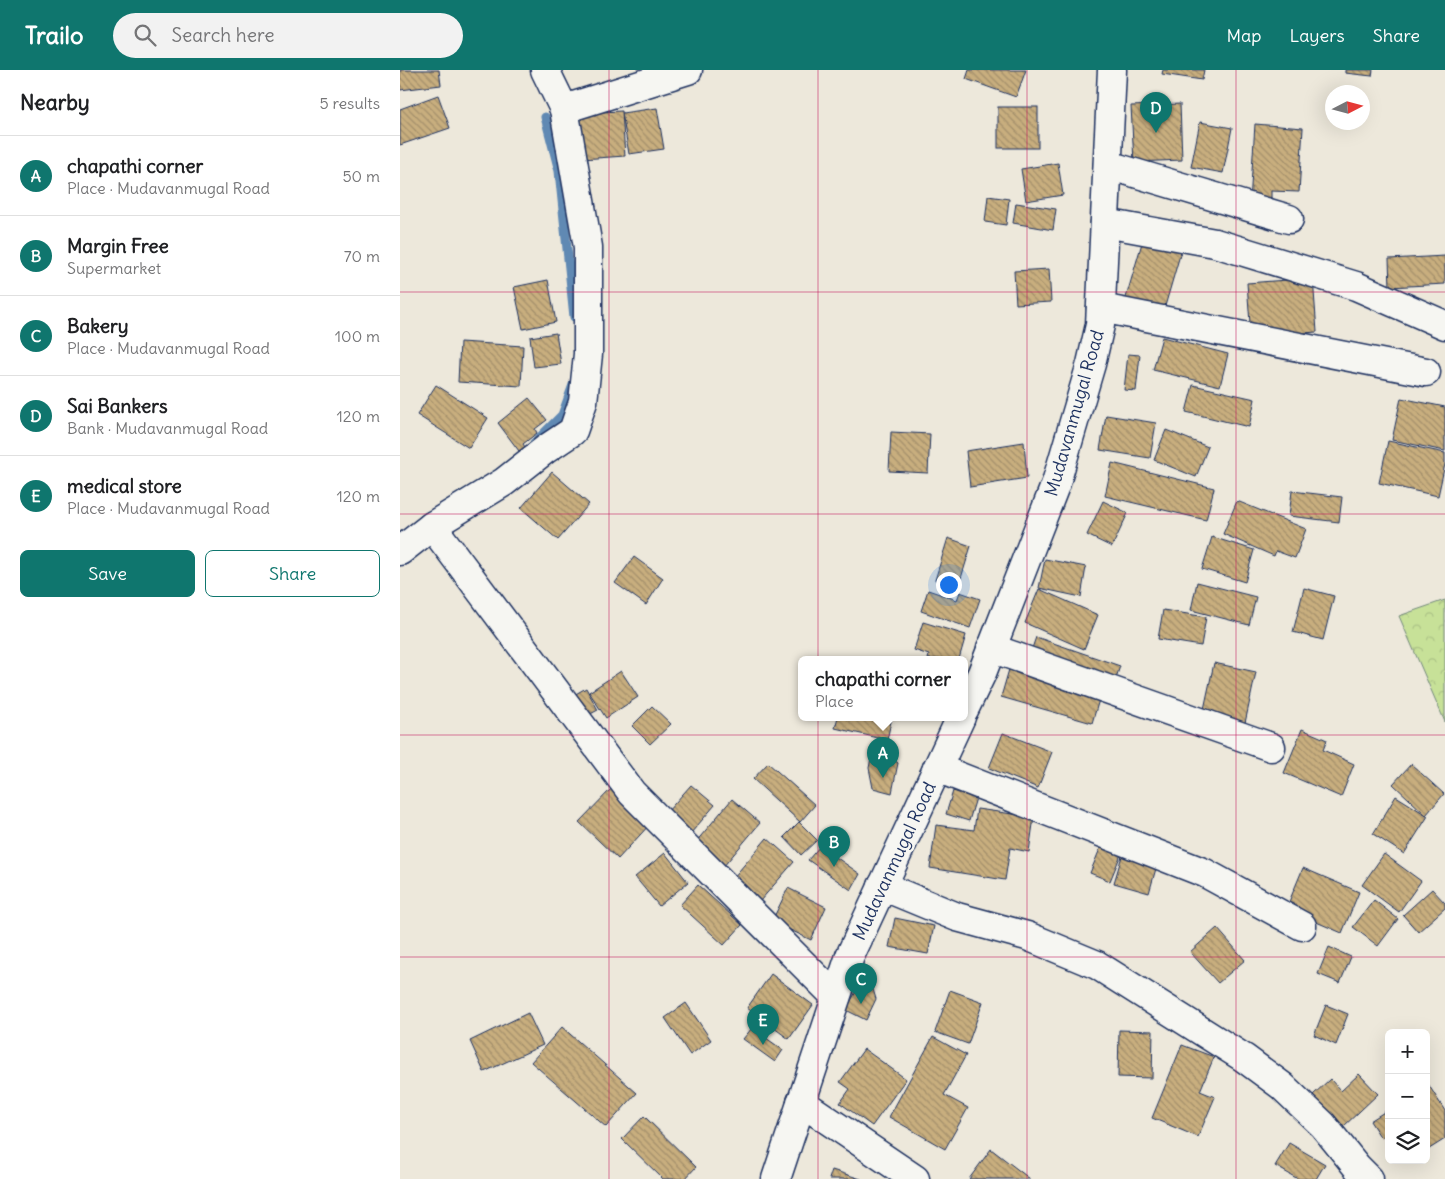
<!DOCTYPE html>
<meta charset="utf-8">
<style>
body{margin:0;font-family:Delius,sans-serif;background:#f2f2f2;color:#202124}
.controls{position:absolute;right:15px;bottom:15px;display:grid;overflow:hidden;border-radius:8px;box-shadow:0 5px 20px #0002}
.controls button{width:45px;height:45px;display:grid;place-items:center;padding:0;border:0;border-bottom:1px solid #e0e0e0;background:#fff;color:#202124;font:25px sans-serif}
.compass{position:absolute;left:925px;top:15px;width:45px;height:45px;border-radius:50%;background:#fff;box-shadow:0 5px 20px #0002;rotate:84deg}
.you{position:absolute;left:548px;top:514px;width:18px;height:18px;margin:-12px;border:4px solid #fff;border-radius:50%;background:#1a73e8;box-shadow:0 0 0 8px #1a73e833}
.badge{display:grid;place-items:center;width:32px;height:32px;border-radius:50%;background:#0f766e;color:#fff;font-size:16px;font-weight:700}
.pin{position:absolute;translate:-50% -41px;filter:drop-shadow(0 1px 2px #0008)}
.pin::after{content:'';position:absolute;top:26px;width:18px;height:15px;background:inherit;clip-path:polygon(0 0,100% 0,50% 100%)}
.popup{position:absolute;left:398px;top:586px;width:170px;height:65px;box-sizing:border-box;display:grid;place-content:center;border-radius:8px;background:#fff;filter:drop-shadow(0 1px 4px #0005);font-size:16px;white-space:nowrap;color:#757577}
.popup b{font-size:19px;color:#202124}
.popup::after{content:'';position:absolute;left:50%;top:100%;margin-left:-10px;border:10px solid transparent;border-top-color:#fff}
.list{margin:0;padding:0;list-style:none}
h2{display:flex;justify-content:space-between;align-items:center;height:65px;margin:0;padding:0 20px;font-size:21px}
h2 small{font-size:16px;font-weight:400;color:#757577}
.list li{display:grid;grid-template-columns:32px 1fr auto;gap:15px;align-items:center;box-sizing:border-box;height:80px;padding:0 20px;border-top:1px solid #e0e0e0}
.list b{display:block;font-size:19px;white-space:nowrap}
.list p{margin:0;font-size:16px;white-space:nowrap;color:#757577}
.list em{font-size:16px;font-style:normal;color:#757577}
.actions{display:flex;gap:10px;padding:15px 20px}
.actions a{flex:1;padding:11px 0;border:1px solid #0f766e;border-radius:8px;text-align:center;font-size:18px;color:#0f766e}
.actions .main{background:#0f766e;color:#fff}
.icon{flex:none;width:28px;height:28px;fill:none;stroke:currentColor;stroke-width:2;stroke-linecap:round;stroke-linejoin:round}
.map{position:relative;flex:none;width:1045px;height:1109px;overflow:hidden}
header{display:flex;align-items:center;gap:30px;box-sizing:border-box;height:70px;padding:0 25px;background:#0f766e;color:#fff}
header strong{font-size:24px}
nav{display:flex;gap:28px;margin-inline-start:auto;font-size:18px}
.search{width:350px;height:45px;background:#f2f2f2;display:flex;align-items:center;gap:12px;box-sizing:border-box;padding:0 18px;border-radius:28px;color:#757577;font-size:19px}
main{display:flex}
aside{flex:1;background:#fff}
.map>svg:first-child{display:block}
</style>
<header>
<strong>Trailo</strong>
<div class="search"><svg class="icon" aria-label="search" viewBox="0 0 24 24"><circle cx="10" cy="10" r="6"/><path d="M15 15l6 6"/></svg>Search here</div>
<nav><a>Map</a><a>Layers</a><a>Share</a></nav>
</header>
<main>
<aside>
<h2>Nearby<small>5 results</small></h2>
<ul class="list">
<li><span class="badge">A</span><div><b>chapathi corner</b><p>Place · Mudavanmugal Road</p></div><em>50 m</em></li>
<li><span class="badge">B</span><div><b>Margin Free</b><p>Supermarket</p></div><em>70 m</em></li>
<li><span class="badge">C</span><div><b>Bakery</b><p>Place · Mudavanmugal Road</p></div><em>100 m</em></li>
<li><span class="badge">D</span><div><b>Sai Bankers</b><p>Bank · Mudavanmugal Road</p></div><em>120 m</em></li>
<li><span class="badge">E</span><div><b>medical store</b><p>Place · Mudavanmugal Road</p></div><em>120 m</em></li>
</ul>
<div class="actions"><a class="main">Save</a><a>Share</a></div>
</aside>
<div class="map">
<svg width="1045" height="1109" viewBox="0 0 1045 1109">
<defs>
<pattern id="forest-crowns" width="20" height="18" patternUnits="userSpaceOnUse" patternTransform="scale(1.25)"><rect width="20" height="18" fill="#c7e198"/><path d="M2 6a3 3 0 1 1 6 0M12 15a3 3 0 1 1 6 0" fill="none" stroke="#aac185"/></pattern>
<pattern id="building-back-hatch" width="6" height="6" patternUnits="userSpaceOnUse" patternTransform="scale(1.25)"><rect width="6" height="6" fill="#c8ae7e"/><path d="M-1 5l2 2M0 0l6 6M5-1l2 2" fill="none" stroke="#a28e6a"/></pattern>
</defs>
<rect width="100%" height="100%" fill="#ede8db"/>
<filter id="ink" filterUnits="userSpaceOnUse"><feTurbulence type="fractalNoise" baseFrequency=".02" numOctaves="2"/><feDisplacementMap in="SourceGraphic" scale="10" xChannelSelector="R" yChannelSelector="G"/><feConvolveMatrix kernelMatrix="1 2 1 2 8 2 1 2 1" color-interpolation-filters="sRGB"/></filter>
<g filter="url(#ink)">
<path fill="url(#forest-crowns)" stroke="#71887b" d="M1045,530V652L999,546Z"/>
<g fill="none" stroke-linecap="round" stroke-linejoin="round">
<g stroke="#6089b3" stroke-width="9">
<path d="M145,47L159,101L174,247"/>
<path d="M134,373L162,345L174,312"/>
</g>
</g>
<g fill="url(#building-back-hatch)" stroke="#1b2f5e">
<path d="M0,0H39L41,15L0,20Z"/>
<path d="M569,0H626L616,27L566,9Z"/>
<path d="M763,0H804L802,10L762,4Z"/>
<path d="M945,0H973L972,6L945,3Z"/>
<path d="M38,25L50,58L0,75V39Z"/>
<path d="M780,34L782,90L734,92L731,36Z"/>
<rect x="598" y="37" width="40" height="41"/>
<path d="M257,38L264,79L229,84L222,43Z"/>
<path d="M222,41L225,86L182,89L179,43Z"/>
<path d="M800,52L832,58L823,103L791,97Z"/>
<path d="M855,54L903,58L899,122L871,121V133L850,132Z"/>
<path d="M658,93L663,125L626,131L621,99Z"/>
<path d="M588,126L609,129L606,155L585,152Z"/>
<path d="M616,133L656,139L653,160L613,153Z"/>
<path d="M744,166L782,178L763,243L725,231Z"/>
<path d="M1045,186V214L990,217L989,189Z"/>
<path d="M649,199L651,232L616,234L614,201Z"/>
<path d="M913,208L917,262L851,267L847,213Z"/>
<path d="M148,210L156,252L123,259L114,217Z"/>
<path d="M156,263L161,294L134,297L130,267Z"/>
<path d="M762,267L828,284L820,316L753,300Z"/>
<path d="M60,272L123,276L121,316L58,312Z"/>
<path d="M728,284L740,285L736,321L724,320Z"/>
<path d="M36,315L88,348L69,378L17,345Z"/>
<path d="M793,315L855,329L849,357L786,342Z"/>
<path d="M129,328L147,350L135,359L137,363L123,374L125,377L119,381L98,353Z"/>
<path d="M1001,328L1045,337V381L992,370Z"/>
<path d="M706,345L756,353L750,388L700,380Z"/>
<path d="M766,360L808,377L796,407L754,390Z"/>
<path d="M491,362L530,364L528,403L489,401Z"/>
<path d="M988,371L1045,383V394L1038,426L979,413Z"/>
<path d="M624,372L627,408L570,417L566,381Z"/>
<path d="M712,393L814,418L806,450L705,426Z"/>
<path d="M152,402L189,434L158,470L121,438Z"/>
<path d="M892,421L942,427L939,452L889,446Z"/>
<path d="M703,431L728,443L712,477L687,465Z"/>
<path d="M837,431L906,459L895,488L876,481L874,486L823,464Z"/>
<path d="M812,467L854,480L845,512L802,499Z"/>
<path d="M548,468L571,476L558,518L535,510Z"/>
<path d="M234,487L263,508L246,535L215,513Z"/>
<path d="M645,489L686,497L681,527L639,518Z"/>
<path d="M797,512L856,527L849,555L791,540Z"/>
<path d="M904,518L934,526L923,570L893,562Z"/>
<path d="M639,519L698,545L684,579L625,553Z"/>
<path d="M528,520L557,530L560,522L580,529L570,558L521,541Z"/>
<path d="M763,540L806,547L801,576L758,569Z"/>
<path d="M523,552L566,565L559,589H528L529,585L514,580Z"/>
<path d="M636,567L720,596L713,617L629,587Z"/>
<path d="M814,593L856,602L845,653L803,644Z"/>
<path d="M610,596L701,623L692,653L601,627Z"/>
<path d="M221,601L238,627L206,648L189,622Z"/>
<path d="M186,618L198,640L179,650L167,629Z"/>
<path d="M252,636L271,654L250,674L232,656Z"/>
<path d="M438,647H492L487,670L435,658Z"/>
<path d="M902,659L927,670L923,680L954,694L941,727L884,703Z"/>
<path d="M603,663L652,682L638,718L589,698Z"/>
<path d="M484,682L498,693L492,723L473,718L469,698L472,683Z"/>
<path d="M368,693L415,735L400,752L353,709Z"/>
<path d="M1011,694L1044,724L1026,745L993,714Z"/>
<path d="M291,715L315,735L291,763L267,742Z"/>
<path d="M213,717L251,753L218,789L179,752Z"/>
<path d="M553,721L576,728L569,751L546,744Z"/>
<path d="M996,726L1028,746L1004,784L973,764Z"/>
<path d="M332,729L360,753L323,797L295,773Z"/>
<path d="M577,739L634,747L629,782L610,778L605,810L530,798L536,755L574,760Z"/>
<path d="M399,752L417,770L401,785L384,767Z"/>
<path d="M367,768L394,792L360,831L333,808Z"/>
<path d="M702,774L722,782L710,811L690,803Z"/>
<path d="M420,776L460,804L451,820L408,790Z"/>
<path d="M724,779L759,788L749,823L714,813Z"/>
<path d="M265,783L288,812L259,836L235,807Z"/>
<path d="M984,784L1021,811L999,842L962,815Z"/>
<path d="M903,798L959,822L942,863L886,839Z"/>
<path d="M298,815L342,855L324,875L280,835Z"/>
<path d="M388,818L426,837L411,870L372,851Z"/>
<path d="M1032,819L1045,833V838L1018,862L1003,845Z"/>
<path d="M974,830L998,849L978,876L953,857Z"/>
<path d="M495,848L534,856L528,884L489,877Z"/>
<path d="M817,858L845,890L818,913L790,882Z"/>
<path d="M929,877L951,887L940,913L918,904Z"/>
<path d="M371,904L413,935L389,969L347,938Z"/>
<path d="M459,916H472L476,929L466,950L446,940Z"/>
<path d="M550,920L583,932L568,974L535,962Z"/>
<path d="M286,933L311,970L290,985L265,948Z"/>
<path d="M926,935L948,944L936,975L914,965Z"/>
<path d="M128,943L143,975L84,1002L70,971Z"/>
<path d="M162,957L237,1023L206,1057L131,992Z"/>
<path d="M352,958L383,980L375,992L343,969Z"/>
<path d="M719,960L753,961L752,1008L718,1007Z"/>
<path d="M533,967L566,985L544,1025L568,1038L545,1079L489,1047Z"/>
<path d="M782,975L814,987L800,1021L815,1027L798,1067L752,1048Z"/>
<path d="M464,979L506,1009L472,1056L440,1033L450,1019L440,1012Z"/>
<path d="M959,1004L978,1024L943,1057L913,1025L930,1009L941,1021Z"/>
<path d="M1028,1014L1045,1041V1069L1026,1081V1015Z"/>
<path d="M989,1039V1063L981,1068L970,1051Z"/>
<path d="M244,1046L296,1097L285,1109H263L222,1069Z"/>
<path d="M889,1073L925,1094L916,1109H898L875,1096Z"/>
<path d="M591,1079L630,1109H569Z"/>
<path d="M432,1100L461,1109H429Z"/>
</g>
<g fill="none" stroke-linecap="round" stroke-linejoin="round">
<defs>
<g id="minor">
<path d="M145,0L164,39"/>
<path d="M708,95L889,149"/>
<path d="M705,153L815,173L956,216L1045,255"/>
<path d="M701,238L1026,302"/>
<path d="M32,456L232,723L436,927"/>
<path d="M0,481L32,456L104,412L146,379L173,361L183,332L188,284V177L164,39L288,0"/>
<path d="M591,578L871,677"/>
<path d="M537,698L805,803L902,856"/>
<path d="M482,816L557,847L627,866L697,895L844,988L882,1016L923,1055L957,1097L969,1109"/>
<path d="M401,1032L515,1109"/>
</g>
<g id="tertiary">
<path d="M564,640L582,603L656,413L691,294L700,255L712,0"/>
<path d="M376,1109L450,886L561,647"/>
</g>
</defs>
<use href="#minor" stroke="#1b2f5e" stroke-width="31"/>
<use href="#tertiary" stroke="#1b2f5e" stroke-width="31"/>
<use href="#minor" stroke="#f6f6f2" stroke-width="28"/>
<use href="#tertiary" stroke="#f6f6f2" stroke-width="28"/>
</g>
</g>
<path fill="none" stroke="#c2185b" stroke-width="1" stroke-opacity="0.55" d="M209,0V1109M418,0V1109M627,0V1109M836,0V1109M0,222H1045M0,444H1045M0,665H1045M0,887H1045"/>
<g text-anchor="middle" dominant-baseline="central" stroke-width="5" stroke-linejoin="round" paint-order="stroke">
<g font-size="18" fill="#1b2f5e" stroke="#f6f6f2">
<text transform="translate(674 343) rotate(-74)">Mudavanmugal Road</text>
<text transform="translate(494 791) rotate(-65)">Mudavanmugal Road</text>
</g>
</g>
</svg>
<div class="controls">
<button>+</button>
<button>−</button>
<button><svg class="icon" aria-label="layers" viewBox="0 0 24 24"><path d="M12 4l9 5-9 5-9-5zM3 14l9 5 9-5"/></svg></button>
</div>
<svg class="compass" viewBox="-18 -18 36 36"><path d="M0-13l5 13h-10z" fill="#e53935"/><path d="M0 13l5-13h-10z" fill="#757577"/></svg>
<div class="you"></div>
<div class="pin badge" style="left:483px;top:708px">A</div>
<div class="popup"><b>chapathi corner</b>Place</div>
<div class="pin badge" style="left:434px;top:797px">B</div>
<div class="pin badge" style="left:461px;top:934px">C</div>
<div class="pin badge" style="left:756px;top:63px">D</div>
<div class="pin badge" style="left:363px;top:975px">E</div>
</div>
</main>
